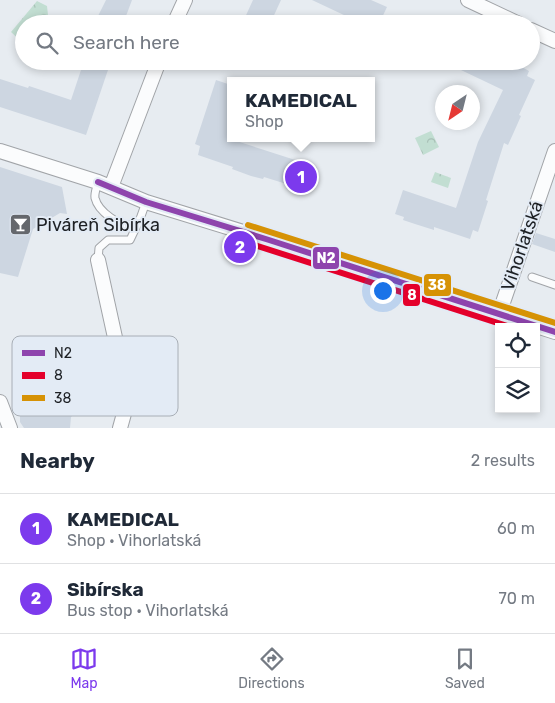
<!DOCTYPE html>
<meta charset="utf-8">
<style>
body{margin:0;font-family:Rubik,sans-serif;background:#f6f6f7;color:#1f2937}
.controls{position:absolute;right:15px;bottom:15px;display:grid;overflow:hidden;border-radius:0px;box-shadow:0 2px 8px #0003}
.controls button{width:45px;height:45px;display:grid;place-items:center;padding:0;border:0;border-bottom:1px solid #e0e1e3;background:#fff;color:#1f2937;font:25px sans-serif}
.compass{position:absolute;left:435px;top:85px;width:45px;height:45px;border-radius:50%;background:#fff;box-shadow:0 2px 8px #0003;rotate:215deg}
.you{position:absolute;left:382px;top:290px;width:18px;height:18px;margin:-12px;border:4px solid #fff;border-radius:50%;background:#1a73e8;box-shadow:0 0 0 8px #1a73e833}
.badge{display:grid;place-items:center;width:32px;height:32px;border-radius:50%;background:#7c3aed;color:#fff;font-size:16px;font-weight:700}
.pin{position:absolute;translate:-50% -50%;border:2px solid #fff;box-shadow:0 1px 5px #0006}
.popup{position:absolute;left:227px;top:77px;width:148px;height:65px;box-sizing:border-box;display:grid;place-content:center;border-radius:0px;background:#fff;filter:drop-shadow(0 1px 4px #0005);font-size:16px;white-space:nowrap;color:#747a83}
.popup b{font-size:19px;color:#1f2937}
.popup::after{content:'';position:absolute;left:50%;top:100%;margin-left:-10px;border:10px solid transparent;border-top-color:#fff}
.list{margin:0;padding:0;list-style:none}
h2{display:flex;justify-content:space-between;align-items:center;height:65px;margin:0;padding:0 20px;font-size:21px}
h2 small{font-size:16px;font-weight:400;color:#747a83}
.list li{display:grid;grid-template-columns:32px 1fr auto;gap:15px;align-items:center;box-sizing:border-box;height:70px;padding:0 20px;border-top:1px solid #e0e1e3}
.list b{display:block;font-size:19px;white-space:nowrap}
.list p{margin:0;font-size:16px;white-space:nowrap;color:#747a83}
.list em{font-size:16px;font-style:normal;color:#747a83}
.icon{flex:none;width:28px;height:28px;fill:none;stroke:currentColor;stroke-width:2;stroke-linecap:round;stroke-linejoin:round}
.map{position:relative;flex:none;width:555px;height:428px;overflow:hidden}
.search{position:absolute;background:#fff;box-shadow:0 2px 8px #0003;left:15px;right:15px;top:15px;height:55px;display:flex;align-items:center;gap:12px;box-sizing:border-box;padding:0 18px;border-radius:28px;color:#747a83;font-size:19px}
.sheet{height:205px;background:#fff}
nav{display:flex;justify-content:space-around;align-items:center;box-sizing:border-box;height:70px;border-top:1px solid #e0e1e3;background:#fff;font-size:14px;color:#747a83}
nav a{display:grid;justify-items:center;gap:2px}
nav .on{color:#7c3aed}
.map>svg:first-child{display:block}
</style>
<div class="map">
<svg width="555" height="428" viewBox="0 0 555 428">
<defs>
<pattern id="forest-crowns" width="20" height="18" patternUnits="userSpaceOnUse" patternTransform="scale(1.25)"><rect width="20" height="18" fill="#c2ded2"/><path d="M2 6a3 3 0 1 1 6 0M12 15a3 3 0 1 1 6 0" fill="none" stroke="#a6beb4"/></pattern>
</defs>
<rect width="100%" height="100%" fill="#e7ecf1"/>
<g fill="url(#forest-crowns)">
<path d="M37,1L47,6L49,24H24V44L11,32Z"/>
<path d="M431,131L439,147L423,155L415,138Z"/>
<path d="M435,172L451,178L448,188L431,182Z"/>
</g>
<g fill="#cdd6e1">
<path d="M106,0H132L123,24H94Z"/>
<path d="M253,0H281L270,24H242Z"/>
<path d="M312,0H371L387,7L379,24H363Z"/>
<path d="M84,61H111L86,135L0,107V79L28,88L29,86L71,100Z"/>
<path d="M442,61H511L529,71L527,76L535,80L519,115L521,116L513,134L508,145L504,143L486,200L488,201L478,232L473,230L470,239L434,227V230L415,224L403,220L404,217L395,214L403,190L456,208L478,142L503,90Z"/>
<path d="M216,80L231,85V126L227,138L317,167L309,191L264,177L263,179L251,176L232,169L233,167L198,155L200,146L195,144Z"/>
<path d="M0,167L62,187L67,214L60,213L33,229L18,277L0,273Z"/>
<path d="M536,233L555,239V252L532,244Z"/>
<path d="M47,384L56,386L63,391L71,394L78,401L79,405L78,410L71,417L70,428H24L20,422V413L22,408L19,404L18,399L21,390L24,387L29,386L37,388Z"/>
</g>
<g fill="none" stroke-linecap="round" stroke-linejoin="round">
<defs>
<g id="service">
<path d="M98,182C97,187 94,193 95,198C98,211 120,228 133,224C135,223 139,220 140,219"/>
<path d="M98,260L99,248L108,240H130L140,219L146,202"/>
<path d="M532,277L555,285"/>
</g>
<g id="minor">
<path d="M468,0L519,24"/>
<path d="M174,24L185,0"/>
<path d="M531,30L555,41"/>
<path d="M0,151L98,182L146,202L269,240L555,332"/>
<path d="M111,187L159,61"/>
<path d="M98,260L123,374L125,410L120,428"/>
<path d="M499,314L555,151"/>
<path d="M0,402L10,428"/>
</g>
</defs>
<use href="#service" stroke="#a1a4a8" stroke-width="9"/>
<use href="#minor" stroke="#a1a4a8" stroke-width="16"/>
<use href="#service" stroke="#fbfcfd" stroke-width="7"/>
<use href="#minor" stroke="#fbfcfd" stroke-width="14"/>
<defs>
<path id="bus-1" d="M98,182L146,202L269,240L555,332"/>
<path id="bus-2" d="M242,241L510,327"/>
<path id="bus-3" d="M248,225L555,323"/>
</defs>
<use href="#bus-1" stroke="#e3ebf5" stroke-width="10"/>
<use href="#bus-2" stroke="#e3ebf5" stroke-width="10"/>
<use href="#bus-3" stroke="#e3ebf5" stroke-width="10"/>
<use href="#bus-1" stroke="#8e44ad" stroke-width="6"/>
<use href="#bus-2" stroke="#e4002b" stroke-width="6"/>
<use href="#bus-3" stroke="#d69205" stroke-width="6"/>
</g>
<defs>
<symbol id="bar-square" viewBox="-11 -11 22 22"><rect x="-9" y="-9" width="18" height="18" rx="4" fill="#64676c" stroke="#e3ebf5"/><path d="M-6-5H6L.8 .8V4.5H3.5V6h-7V4.5H-.8V.8Z" fill="#fff"/></symbol>
</defs>
<g fill-rule="evenodd">
<use href="#bar-square" x="8" y="212" width="25" height="25"/>
</g>
<g text-anchor="middle" dominant-baseline="central" stroke-width="4" stroke-linejoin="round" paint-order="stroke">
<g font-size="18" fill="#1d2024" stroke="#e3ebf5" text-anchor="start">
<text x="36" y="225">Piváreň Sibírka</text>
</g>
<g font-size="18" fill="#1d2024" stroke="#e3ebf5">
<text transform="translate(522 246) rotate(-71)">Vihorlatská</text>
</g>
</g>
<rect x="12" y="336" width="166" height="80" rx="8" fill="#e3ebf5" stroke="#a8aeb6" stroke-width="1"/>
<rect x="22" y="350" width="23" height="6" fill="#8e44ad"/>
<rect x="22" y="372" width="23" height="7" fill="#e4002b"/>
<rect x="22" y="395" width="23" height="6" fill="#d69205"/>
<g font-size="14" fill="#1d2024">
<text x="54" y="358">N2</text>
<text x="54" y="380">8</text>
<text x="54" y="403">38</text>
</g>
<g stroke="#e3ebf5" stroke-width="2">
<rect x="312" y="246" width="28" height="24" rx="5" fill="#8e44ad"/>
<rect x="423" y="273" width="29" height="24" rx="5" fill="#d69205"/>
<rect x="402" y="283" width="19" height="24" rx="5" fill="#e4002b"/>
</g>
<g font-size="14" text-anchor="middle" font-weight="bold" fill="#fff">
<text x="326" y="263">N2</text>
<text x="437" y="290">38</text>
<text x="412" y="300">8</text>
</g>
</svg>
<div class="controls">
<button><svg class="icon" aria-label="locate" viewBox="0 0 24 24"><circle cx="12" cy="12" r="6"/><path d="M12 2v4M12 18v4M2 12h4M18 12h4"/></svg></button>
<button><svg class="icon" aria-label="layers" viewBox="0 0 24 24"><path d="M12 4l9 5-9 5-9-5zM3 14l9 5 9-5"/></svg></button>
</div>
<svg class="compass" viewBox="-18 -18 36 36"><path d="M0-13l5 13h-10z" fill="#e53935"/><path d="M0 13l5-13h-10z" fill="#747a83"/></svg>
<div class="you"></div>
<div class="pin badge" style="left:301px;top:177px">1</div>
<div class="popup"><b>KAMEDICAL</b>Shop</div>
<div class="pin badge" style="left:240px;top:247px">2</div>
<div class="search"><svg class="icon" aria-label="search" viewBox="0 0 24 24"><circle cx="10" cy="10" r="6"/><path d="M15 15l6 6"/></svg>Search here</div>
</div>
<section class="sheet">
<h2>Nearby<small>2 results</small></h2>
<ul class="list">
<li><span class="badge">1</span><div><b>KAMEDICAL</b><p>Shop · Vihorlatská</p></div><em>60 m</em></li>
<li><span class="badge">2</span><div><b>Sibírska</b><p>Bus stop · Vihorlatská</p></div><em>70 m</em></li>
</ul>
</section>
<nav>
<a class="on"><svg class="icon" aria-label="map" viewBox="0 0 24 24"><path d="M3 6l6-2 6 2 6-2v14l-6 2-6-2-6 2zM9 4v14M15 6v14"/></svg>Map</a>
<a><svg class="icon" aria-label="directions" viewBox="0 0 24 24"><path d="M12 3l9 9-9 9-9-9zM9 14v-3h6M13 9l2 2-2 2"/></svg>Directions</a>
<a><svg class="icon" aria-label="saved" viewBox="0 0 24 24"><path d="M7 4h10v16l-5-4-5 4z"/></svg>Saved</a>
</nav>
